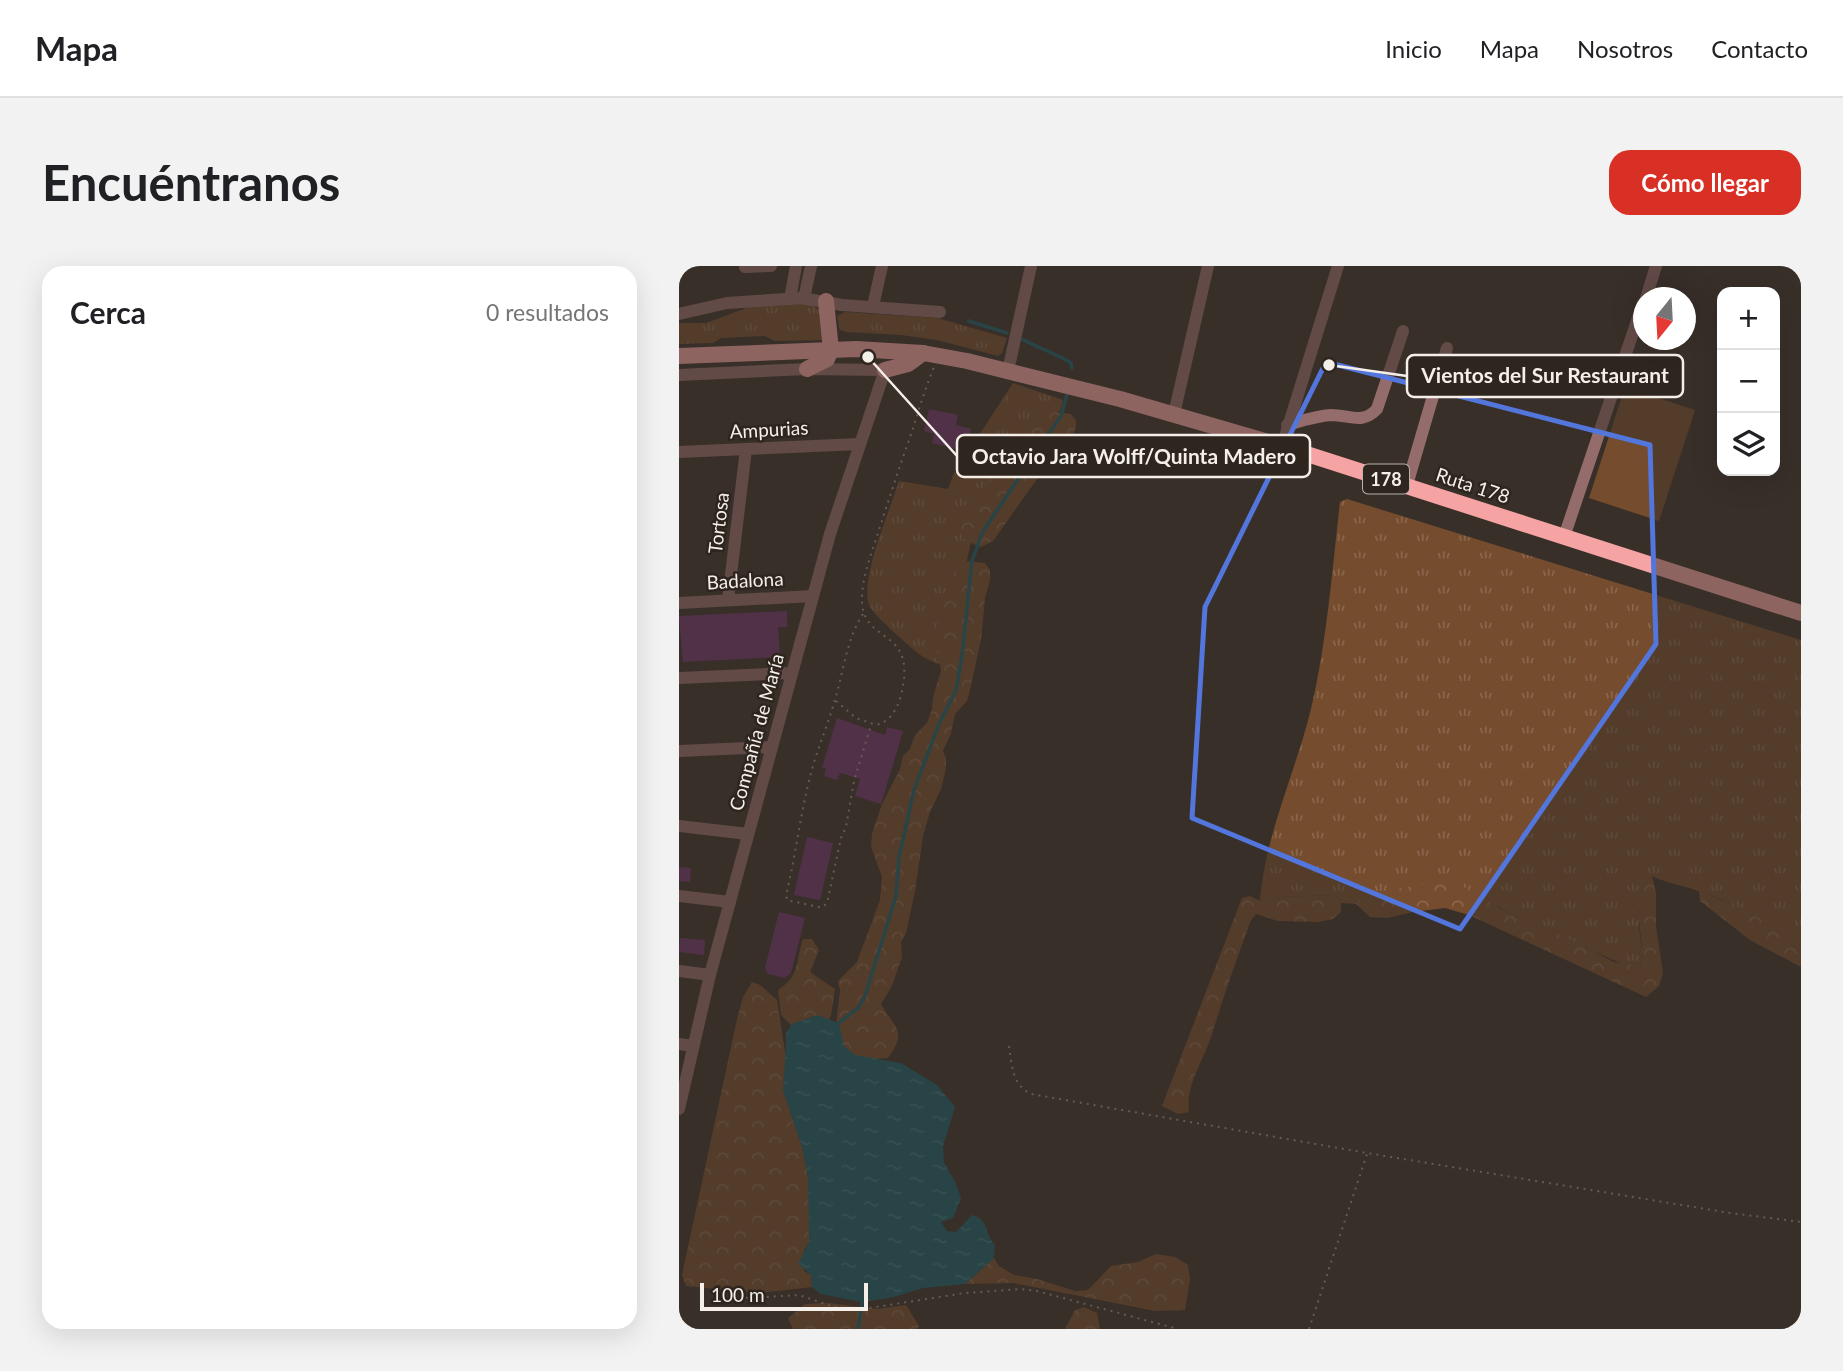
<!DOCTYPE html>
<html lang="es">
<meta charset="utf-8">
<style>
body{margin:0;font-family:Lato,sans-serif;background:#f2f2f2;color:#202124}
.controls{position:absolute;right:21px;top:21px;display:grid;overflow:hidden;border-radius:14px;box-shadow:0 7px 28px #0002}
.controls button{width:63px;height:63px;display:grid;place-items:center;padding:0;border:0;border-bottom:2px solid #e0e0e0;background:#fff;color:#202124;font:35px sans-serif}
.compass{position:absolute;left:954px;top:21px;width:63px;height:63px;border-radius:50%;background:#fff;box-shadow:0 7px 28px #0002;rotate:198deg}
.scale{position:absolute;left:21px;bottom:18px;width:168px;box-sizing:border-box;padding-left:7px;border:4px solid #f5efea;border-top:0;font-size:19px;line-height:24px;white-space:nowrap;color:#f5efea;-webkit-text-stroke:5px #2e251f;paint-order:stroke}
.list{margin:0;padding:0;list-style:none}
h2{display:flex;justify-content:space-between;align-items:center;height:91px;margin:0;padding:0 28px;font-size:30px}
h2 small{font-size:23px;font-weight:400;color:#757577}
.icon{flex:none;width:38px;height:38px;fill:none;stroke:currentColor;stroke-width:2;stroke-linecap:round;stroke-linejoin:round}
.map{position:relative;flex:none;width:1122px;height:1063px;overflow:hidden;border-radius:21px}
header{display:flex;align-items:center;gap:42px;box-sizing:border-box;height:98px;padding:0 35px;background:#fff;border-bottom:2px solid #e0e0e0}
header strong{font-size:33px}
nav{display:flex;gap:38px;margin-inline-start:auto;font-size:24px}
.intro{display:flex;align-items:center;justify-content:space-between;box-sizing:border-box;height:168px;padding:0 42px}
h1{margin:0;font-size:49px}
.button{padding:18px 32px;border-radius:21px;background:#d93025;color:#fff;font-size:24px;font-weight:700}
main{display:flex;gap:42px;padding:0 42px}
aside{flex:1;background:#fff;border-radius:21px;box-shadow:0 7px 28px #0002}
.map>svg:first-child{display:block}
</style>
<header>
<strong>Mapa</strong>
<nav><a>Inicio</a><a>Mapa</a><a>Nosotros</a><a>Contacto</a></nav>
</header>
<div class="intro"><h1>Encuéntranos</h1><a class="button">Cómo llegar</a></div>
<main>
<aside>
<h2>Cerca<small>0 resultados</small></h2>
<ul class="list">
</ul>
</aside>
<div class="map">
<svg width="1122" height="1063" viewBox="0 0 1122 1063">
<defs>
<pattern id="grass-tufts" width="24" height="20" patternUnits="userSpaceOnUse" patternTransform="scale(1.75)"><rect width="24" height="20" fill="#754c2d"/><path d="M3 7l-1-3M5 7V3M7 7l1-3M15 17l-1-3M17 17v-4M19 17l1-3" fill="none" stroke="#89664c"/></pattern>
<pattern id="forest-crowns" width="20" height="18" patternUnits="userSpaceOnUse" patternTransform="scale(1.75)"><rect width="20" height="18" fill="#754c2d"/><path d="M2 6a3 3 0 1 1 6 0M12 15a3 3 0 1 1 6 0" fill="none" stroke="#89664c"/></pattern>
<pattern id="water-ripples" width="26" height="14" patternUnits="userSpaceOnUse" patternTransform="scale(1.75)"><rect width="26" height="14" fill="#155e68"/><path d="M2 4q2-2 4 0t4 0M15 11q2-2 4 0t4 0" fill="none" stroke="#38757e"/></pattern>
</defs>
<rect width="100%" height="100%" fill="#392f29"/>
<g fill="url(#grass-tufts)">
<path d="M125,36L142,44L144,74L96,75L86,70L42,72L34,77L0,78V57H27L73,40Z"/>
<path d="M166,46L258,52L328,72L323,87L319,90L258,74L222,69L167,66L161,64L158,50Z"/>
<path d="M334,117L384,134L382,143L292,276L283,317L274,404C263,399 249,395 240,388C230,380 193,348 190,339C181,312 211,244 220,215L269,223L274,209Z"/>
<path d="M668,233L1122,374V684C1089,656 1061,639 1019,625C1004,619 987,617 973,610L960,626V661L963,685L961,706L833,649L819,640L703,634L677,638L662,637L656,629L600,631L581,635C586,569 616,508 632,443C648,375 653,305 661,236Z"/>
</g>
<g fill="url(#forest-crowns)">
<path d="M375,146L392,148L397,155V161L391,178L363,206L314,275L302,281C294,278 282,274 281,265C280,252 303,223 311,213C312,212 319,208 320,207C322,204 323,200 325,197C337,177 356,159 375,146Z"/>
<path d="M284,295L306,297L311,304V314L306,332L302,374L290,428L288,435L276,448L272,467L264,485L267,492V503L262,523L251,546L244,570L236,625L227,667L222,676L223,691L213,720L202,738C216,763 229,764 209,792L187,794L164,792L157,759L161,724L159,715L178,696L201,634L203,611L192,581L193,568L203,538L221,503L224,490L231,483L236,469L248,457L253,443L254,431L262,405L258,384L257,361L272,311Z"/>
<path d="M965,610H973L977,627V660L984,707L980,720L967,731L790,649L766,642L734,646L709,652L691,651L677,638L694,630L703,634L714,624L756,616L778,617L833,649L890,673L935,696L951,699L960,706C962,699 963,690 963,683C962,664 953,624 965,610Z"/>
<path d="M1020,625L1055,639L1093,659L1122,684V701L1071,674L1021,635Z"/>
<path d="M656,629L662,637V646L654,653L639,656L599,655L577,648L572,654C558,692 545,729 533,768C525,794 506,819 510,846L499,848L483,840L563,632L571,630L581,635L600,631Z"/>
<path d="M124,673H133L140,684L131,706L156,723L152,750L145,760L114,761L102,749L99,724C122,709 116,696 124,673Z"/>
<path d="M73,716L81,719L98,734L107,792L104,824L123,881L129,911L131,958L130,976L125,984V1005L132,1009L133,1021L81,1027L7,1020L3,1009L58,753L64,731Z"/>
<path d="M477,988L496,991L509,999L511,1013L506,1044L476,1045L334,1017L286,1018L315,992L320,1000L335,1009L358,1013L396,1025L409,1024L432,1000L459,996Z"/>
<path d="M149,1037L198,1043L227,1039L240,1060L238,1063H114L109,1052L126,1038Z"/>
<path d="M405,1041L418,1047L421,1063H386L396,1044Z"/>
</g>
<path fill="#754c2d" d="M946,121L1016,144L980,255L910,232Z"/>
<path fill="url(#water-ripples)" d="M138,749L160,757L165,780L176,789L222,797L258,819L276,841L264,880L265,896L276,916L282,932L274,952L262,956L268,965L277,966L293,949C311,954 305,968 316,979L315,992L286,1018L244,1022L215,1031L183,1036L142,1028L133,1021L132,1009L119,998L130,976L129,911L123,881L104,824L107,778V767L113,758Z"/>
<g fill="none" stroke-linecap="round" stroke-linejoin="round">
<g stroke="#155e68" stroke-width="3.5">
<path d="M290,55L328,67"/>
<path d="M343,73C359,82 378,88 392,97L393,102"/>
<path d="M160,757L180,741L186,730L217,630L220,591L235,524L260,458L277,424L283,390L293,295L304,265L382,150L388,129"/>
<path d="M179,1063L183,1036"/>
</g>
</g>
<g fill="#6f336d">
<path d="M250,143L279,149L277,159L292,163L287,185L253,177L255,168L245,165Z"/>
<path d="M108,345V361H99L101,391L4,396L0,350Z"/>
<path d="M158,452L206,469L208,461L224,465L202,538L176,530L181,513L161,507L158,514L145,510L147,502H143Z"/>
<path d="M128,571L154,577L141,634L115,629Z"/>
<path d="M0,601L12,602L11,616L0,615Z"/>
<path d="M100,646L126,652L112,707L106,712L89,708L86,702Z"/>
<path d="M1,672L26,674L25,689L0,686Z"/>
</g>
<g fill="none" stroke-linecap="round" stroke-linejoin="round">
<g stroke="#978f8a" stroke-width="2" stroke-dasharray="2 5" stroke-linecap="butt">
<path d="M184,348C168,372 165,403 157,430C150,456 139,481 132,507C121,548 117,589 107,629L108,634L140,641H144L148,637L162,572L167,561L175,515L192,459"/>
<path d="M157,435L177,452L197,459C210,456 217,445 221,433C241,360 186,380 183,337C182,314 191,292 198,270C207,242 216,215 225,188C236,159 243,130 255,101"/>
<path d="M330,780C333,799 333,819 352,828L688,887L1051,947L1122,956"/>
<path d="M46,1029L69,1032L120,1029L155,1041L184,1043L286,1027L342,1023L358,1025L499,1063"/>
<path d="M630,1063L688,888"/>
</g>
<g stroke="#946c6b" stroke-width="12">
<path d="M66,1L92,0"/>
<path d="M125,32L132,0"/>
<path d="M967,32L977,0"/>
<path d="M111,33L117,0"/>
<path d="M194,40L203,0"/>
<path d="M0,48L48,37L122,32L163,39L261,46"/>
<path d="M329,105L352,0"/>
<path d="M0,109L128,103L206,104L151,268L31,709L0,843"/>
<path d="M495,148L529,0"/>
<path d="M608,159C622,155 637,150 652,149C671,149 683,159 698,143L724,65"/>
<path d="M603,180L659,0"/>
<path d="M0,186L181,178"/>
<path d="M728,219L768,82"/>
<path d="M885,271L964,37"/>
<path d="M49,334L67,183"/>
<path d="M0,337L134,330"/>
<path d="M0,412L113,407"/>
<path d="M0,485L93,481"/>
<path d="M0,560L69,568"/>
<path d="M0,630L51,636"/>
<path d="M0,705L31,709"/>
<path d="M0,778L14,780"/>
</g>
<g stroke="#f6a4a3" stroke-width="16">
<path d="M0,90L177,83L244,87L288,95L441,133L603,180L1122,347"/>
<path d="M128,103L148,93L152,84L147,35"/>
<path d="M206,104L229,98L244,87"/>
</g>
</g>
<path d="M0 0H1122V1063H0ZM647,96L971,179L977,378L781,663L513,552L526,341Z" fill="#392f29" fill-opacity=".55" fill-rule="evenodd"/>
<path fill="none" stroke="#5376dc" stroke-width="5" stroke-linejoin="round" d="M647,96L971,179L977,378L781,663L513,552L526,341Z"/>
<g text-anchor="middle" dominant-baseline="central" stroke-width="5" stroke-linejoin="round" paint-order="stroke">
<rect fill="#2e251f" stroke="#b9b2ad" stroke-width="2" x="684" y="198.5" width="46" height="29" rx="5"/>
<g font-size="18" font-weight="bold" fill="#f5efea">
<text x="707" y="213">178</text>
</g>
<g font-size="19" fill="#f5efea" stroke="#2e251f">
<text transform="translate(90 163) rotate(-3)">Ampurias</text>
<text transform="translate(794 219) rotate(18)">Ruta 178</text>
<text transform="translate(39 257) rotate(-83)">Tortosa</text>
<text transform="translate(66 314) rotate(-3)">Badalona</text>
<text transform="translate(77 466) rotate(-75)">Compañía de María</text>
</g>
</g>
<path fill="none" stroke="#f5efea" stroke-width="2.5" d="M650 99L728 110M189 91L278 190"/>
<g fill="#f5efea" stroke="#2e251f" stroke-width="2.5">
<circle cx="650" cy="99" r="7"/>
<circle cx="189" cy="91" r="7"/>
</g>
<g fill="#2e251f" stroke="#f5efea" stroke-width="2.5">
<rect x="728" y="89" width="276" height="42" rx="7"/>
<rect x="278" y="169" width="353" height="42" rx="7"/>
</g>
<g font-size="21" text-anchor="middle" font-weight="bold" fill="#f5efea">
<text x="866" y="117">Vientos del Sur Restaurant</text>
<text x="455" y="198">Octavio Jara Wolff/Quinta Madero</text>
</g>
</svg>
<div class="controls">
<button>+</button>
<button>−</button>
<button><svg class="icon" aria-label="layers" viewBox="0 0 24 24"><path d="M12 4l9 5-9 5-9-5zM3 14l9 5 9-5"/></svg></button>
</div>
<svg class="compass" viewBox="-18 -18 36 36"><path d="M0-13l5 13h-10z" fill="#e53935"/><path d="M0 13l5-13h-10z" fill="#757577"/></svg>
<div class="scale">100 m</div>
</div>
</main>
